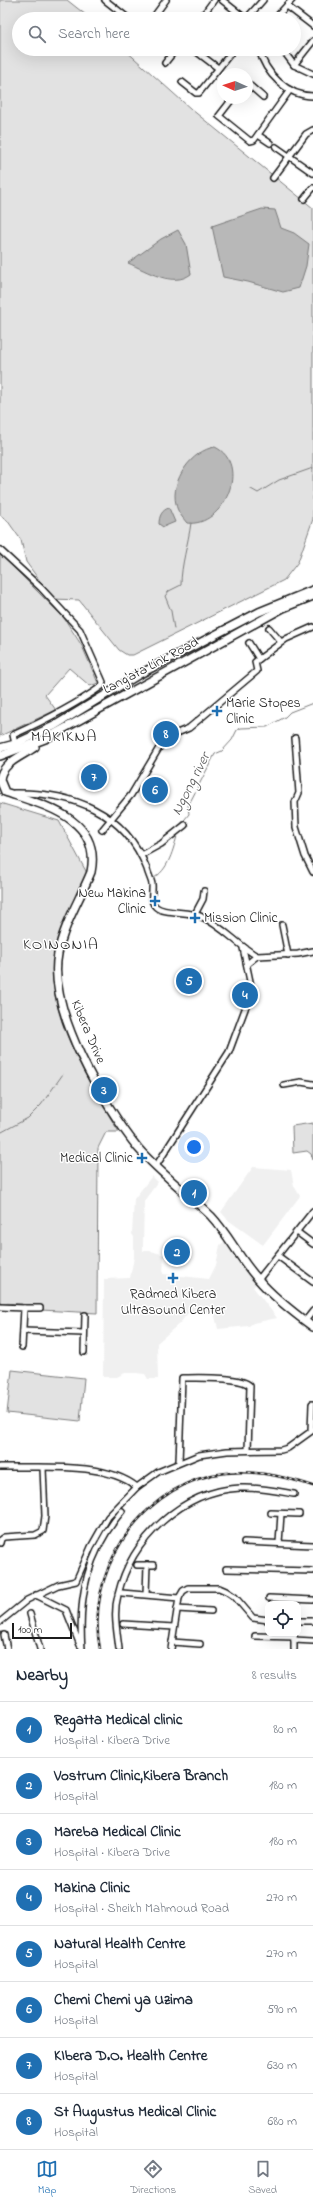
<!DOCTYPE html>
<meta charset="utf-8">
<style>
body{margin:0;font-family:"Indie Flower",sans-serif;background:#f6f6f7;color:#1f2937}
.controls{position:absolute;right:12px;bottom:12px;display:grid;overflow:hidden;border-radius:8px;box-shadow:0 4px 16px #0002}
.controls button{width:36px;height:36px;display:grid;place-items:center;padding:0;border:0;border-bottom:1px solid #e0e1e3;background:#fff;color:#1f2937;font:20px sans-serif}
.compass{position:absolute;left:217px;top:68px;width:36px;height:36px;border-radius:50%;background:#fff;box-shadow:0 4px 16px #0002;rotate:273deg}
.scale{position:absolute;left:12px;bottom:10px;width:60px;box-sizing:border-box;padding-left:4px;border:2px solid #1c1c1c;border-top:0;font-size:11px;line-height:14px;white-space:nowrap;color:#1c1c1c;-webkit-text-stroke:3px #fff;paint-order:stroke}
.you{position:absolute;left:194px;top:1147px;width:14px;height:14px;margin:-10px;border:3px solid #fff;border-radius:50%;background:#1a73e8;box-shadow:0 0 0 6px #1a73e833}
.badge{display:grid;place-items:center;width:26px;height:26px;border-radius:50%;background:#1f6fb2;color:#fff;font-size:13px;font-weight:700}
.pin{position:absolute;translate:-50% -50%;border:2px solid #fff;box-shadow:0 1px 4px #0006}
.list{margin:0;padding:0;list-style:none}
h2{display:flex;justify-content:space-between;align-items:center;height:52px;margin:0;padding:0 16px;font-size:17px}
h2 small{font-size:13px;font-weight:400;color:#747a83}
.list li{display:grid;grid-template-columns:26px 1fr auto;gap:12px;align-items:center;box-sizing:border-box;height:56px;padding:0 16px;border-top:1px solid #e0e1e3}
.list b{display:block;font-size:15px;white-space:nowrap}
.list p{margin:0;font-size:13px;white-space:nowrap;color:#747a83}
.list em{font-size:13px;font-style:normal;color:#747a83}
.icon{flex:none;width:22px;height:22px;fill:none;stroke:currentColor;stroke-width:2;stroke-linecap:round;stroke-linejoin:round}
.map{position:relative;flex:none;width:313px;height:1649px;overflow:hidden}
.search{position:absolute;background:#fff;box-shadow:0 4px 16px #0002;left:12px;right:12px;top:12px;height:44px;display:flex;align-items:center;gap:10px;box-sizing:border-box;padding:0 14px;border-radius:22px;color:#747a83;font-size:15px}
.sheet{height:500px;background:#fff}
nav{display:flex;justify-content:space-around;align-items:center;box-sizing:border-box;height:56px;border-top:1px solid #e0e1e3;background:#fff;font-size:11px;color:#747a83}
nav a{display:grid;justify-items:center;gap:2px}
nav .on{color:#1f6fb2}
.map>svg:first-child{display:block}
</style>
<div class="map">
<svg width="313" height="1649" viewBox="0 0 313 1649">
<rect width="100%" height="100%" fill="#fff"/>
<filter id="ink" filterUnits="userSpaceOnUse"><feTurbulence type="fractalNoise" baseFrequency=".025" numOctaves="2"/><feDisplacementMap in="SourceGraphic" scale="8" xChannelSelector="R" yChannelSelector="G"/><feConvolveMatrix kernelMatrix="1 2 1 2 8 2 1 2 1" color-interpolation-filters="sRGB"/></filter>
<g filter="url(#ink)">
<g fill="#f0f0f0">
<path d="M253,1167L291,1170L294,1186L300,1196L263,1245L228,1220L221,1212Z"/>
<path d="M152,1176L158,1182L144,1201L143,1246V1251H151L164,1255L163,1274L209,1279L216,1265L220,1245L225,1241L258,1282L253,1287L277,1318L253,1323L249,1326L218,1329L214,1312L188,1313L180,1323L157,1343L158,1379H148L145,1374L136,1373H125L117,1377H103L104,1279L130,1278L134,1257V1237L132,1234L134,1199Z"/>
</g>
<g fill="#e2e2e2" stroke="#7f7f7f">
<path d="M0,0H67L91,19H19V49H124L191,109L313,208V519L298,562L284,580L133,655H127L119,650L79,600L53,599L26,562L21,540L7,520L0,515Z"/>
<path d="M0,554L64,618L82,646L98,683L90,686L69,668L45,695L56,710L0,736Z"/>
<path d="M0,803L59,821L88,875C77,899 59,930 54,956C44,1012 91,1086 119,1132H106L98,1148L97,1313L22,1309V1304L0,1303Z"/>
<path d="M313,1123V1160L311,1154L307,1151L293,1153L292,1126Z"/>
<path d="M12,1370L84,1378L80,1421L7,1413Z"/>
</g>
<g fill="#b8b8b8" stroke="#7a7a7a">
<path d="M262,209L275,210L281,228L294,233L309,244L306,266L299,288L283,292L248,282L223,277L212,226Z"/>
<path d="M178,230L186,244L191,274C173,288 147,271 128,263L161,239Z"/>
<path d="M215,447C251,464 224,528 187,523C182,517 177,511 176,504C170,481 192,450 215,447Z"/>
<path d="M169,508L175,522L163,527L159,524C159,516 162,510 169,508Z"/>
</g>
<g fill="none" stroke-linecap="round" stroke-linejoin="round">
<g stroke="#7a7a7a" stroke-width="1">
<path d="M251,489L258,493L279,480L313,468"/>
<path d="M174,629L171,611L165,596L169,591L181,585C181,564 188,545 191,523"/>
<path d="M181,824L189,814L188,806L215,754L222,751L232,740L237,730L241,728L267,727L285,717L290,712L313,703"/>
<path d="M152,879C169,871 173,849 178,833"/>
<path d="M0,1133L28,1118L41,1105L63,1074"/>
</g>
<defs>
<g id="street">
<path d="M105,0L129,19"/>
<path d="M222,0L246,19"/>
<path d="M287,6L313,26"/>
<path d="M152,19L166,0"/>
<path d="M200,19L214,0"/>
<path d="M246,19L263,0"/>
<path d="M278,19L279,14L292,0"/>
<path d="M193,49L218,68"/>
<path d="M259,49C265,73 287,96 313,96"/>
<path d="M282,49L294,65L313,74"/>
<path d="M165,63L176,49"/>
<path d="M294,65L313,41"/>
<path d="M182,82L196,93H199L234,49"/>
<path d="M247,83L263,97"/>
<path d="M233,98L219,116L250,141L254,140L290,90"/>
<path d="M258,135L270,143"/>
<path d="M276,147L313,173"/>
<path d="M273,178L306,134L313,130"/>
<path d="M304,199L313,188"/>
<path d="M0,550L41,588L80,630L103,682L102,686C74,706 44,721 13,735L15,744"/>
<path d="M269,628L281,642"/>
<path d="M249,643L259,659"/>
<path d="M295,738L299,793L295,802L296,827L305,856L313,872"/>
<path d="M14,793C71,792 125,811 147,869C148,874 151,879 152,884C153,892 149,901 156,907C164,914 188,911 200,916C223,926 236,944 257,956"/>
<path d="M102,830L131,795L159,748L170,736L189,728L257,671L255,662L286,639L313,627"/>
<path d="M141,855L161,844L185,825"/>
<path d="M195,914L203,899L204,891"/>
<path d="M282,925L288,955"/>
<path d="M247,964L257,956L298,954L313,951"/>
<path d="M284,1085L301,1082L313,1084"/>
<path d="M156,1166L229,1052L245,1009L251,986L243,948"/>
<path d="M297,1232L313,1244"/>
<path d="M278,1256L313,1282"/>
<path d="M258,1280L313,1211"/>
<path d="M0,1307L24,1308L22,1347"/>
<path d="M24,1308H40"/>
<path d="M305,1321L313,1311"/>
<path d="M23,1331L84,1333"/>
<path d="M84,1352L85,1315"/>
<path d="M311,1431L312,1404"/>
<path d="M179,1462L182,1378C196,1378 241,1376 250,1386L248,1450"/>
<path d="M0,1467C40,1468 105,1461 137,1487"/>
<path d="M271,1513L299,1514"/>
<path d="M244,1542L313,1545"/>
<path d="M0,1543L1,1539L4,1537L35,1535L43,1531L45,1516L43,1468"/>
<path d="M279,1543L281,1514"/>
<path d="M137,1565H154"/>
<path d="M226,1569L313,1571"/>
<path d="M122,1593L179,1598"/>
<path d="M146,1594L147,1565"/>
<path d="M36,1595L66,1610L80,1645"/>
<path d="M269,1598L313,1600"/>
<path d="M177,1609L211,1611"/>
<path d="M30,1614L40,1649"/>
<path d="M298,1621H313"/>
<path d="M0,1622L27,1600L58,1585L76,1581L91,1547L108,1517L137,1487L158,1472L199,1455L227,1451L281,1450L288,1448L313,1430"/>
<path d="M123,1624L174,1627"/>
<path d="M4,1635L7,1649"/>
<path d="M255,1636L294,1637"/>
<path d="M294,1637V1649"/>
<path d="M294,1640L313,1641"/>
<path d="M172,1642L200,1644"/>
<path d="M82,1649C78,1596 87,1553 122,1511"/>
<path d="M119,1649C117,1631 113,1613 118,1595C131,1539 182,1491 240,1488C258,1487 277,1491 294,1494"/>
<path d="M171,1649L179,1598L183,1591L188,1588H219L226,1591L235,1597L253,1618L268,1620"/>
</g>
<g id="secondary">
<path d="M0,748L15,744L54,726L138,675L259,612L313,590"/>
<path d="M0,756L45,739L283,608L313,596"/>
<path d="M0,780L5,792C43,805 102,818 91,872C80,899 63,926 58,954C47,1009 104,1106 138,1148C160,1173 187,1193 211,1216C229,1235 240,1260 258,1279C273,1297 294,1313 313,1327"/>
<path d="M0,780C1,763 23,756 35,747"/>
</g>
</defs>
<use href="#street" stroke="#1c1c1c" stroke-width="8"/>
<use href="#secondary" stroke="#1c1c1c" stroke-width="10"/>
<use href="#street" stroke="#fff" stroke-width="5"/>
<use href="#secondary" stroke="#fff" stroke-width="7"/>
<defs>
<path id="rail" d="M100,1649C85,1575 137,1492 212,1475C247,1468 280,1475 313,1486"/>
</defs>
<use href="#rail" stroke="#1c1c1c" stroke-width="2.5"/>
<use href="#rail" stroke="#fff" stroke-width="1" stroke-dasharray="3" stroke-linecap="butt"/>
</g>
</g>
<g fill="#1f6fb2" stroke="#fff" stroke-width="1.5">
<path d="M215 705h4v4h4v4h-4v4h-4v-4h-4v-4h4z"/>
<path d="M153 895h4v4h4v4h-4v4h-4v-4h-4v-4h4z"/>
<path d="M193 912h4v4h4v4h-4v4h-4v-4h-4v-4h4z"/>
<path d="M140 1152h4v4h4v4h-4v4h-4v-4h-4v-4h4z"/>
<path d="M171 1272h4v4h4v4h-4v4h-4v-4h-4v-4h4z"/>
</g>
<g text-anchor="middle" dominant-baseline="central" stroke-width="3" stroke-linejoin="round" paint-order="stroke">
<g font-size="14" fill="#1c1c1c" stroke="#fff">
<text transform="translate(151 666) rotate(-28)">Lang'ata Link Road</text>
<text transform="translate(88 1032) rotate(67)">Kibera Drive</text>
</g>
<g font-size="14" fill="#1c1c1c" stroke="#fff" text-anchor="start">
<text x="226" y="703">Marie Stopes<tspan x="226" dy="16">Clinic</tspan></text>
<text x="146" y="893" text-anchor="end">New Makina<tspan x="146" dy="16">Clinic</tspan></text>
<text x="204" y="918">Mission Clinic</text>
<text x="133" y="1158" text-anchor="end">Medical Clinic</text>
<text x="173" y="1294" text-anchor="middle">Radmed Kibera<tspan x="173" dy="16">Ultrasound Center</tspan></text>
</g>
<g font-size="15" font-style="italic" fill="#5a5a5a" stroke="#fff">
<text transform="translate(191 784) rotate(-63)">Ngong river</text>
</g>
<g font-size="16" letter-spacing="1" fill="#1c1c1c" stroke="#fff">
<text x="64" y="737">MAKIKNA</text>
<text x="61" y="945">KOINONIA</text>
</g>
</g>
</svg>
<div class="controls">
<button><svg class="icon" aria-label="locate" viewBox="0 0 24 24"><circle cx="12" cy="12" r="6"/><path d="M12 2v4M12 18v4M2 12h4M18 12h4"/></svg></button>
</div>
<svg class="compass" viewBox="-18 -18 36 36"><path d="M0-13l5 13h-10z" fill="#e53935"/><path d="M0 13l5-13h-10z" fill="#747a83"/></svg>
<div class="scale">100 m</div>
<div class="you"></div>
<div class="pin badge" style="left:194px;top:1193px">1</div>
<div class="pin badge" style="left:177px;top:1252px">2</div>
<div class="pin badge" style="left:104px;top:1090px">3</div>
<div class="pin badge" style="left:245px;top:995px">4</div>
<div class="pin badge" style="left:189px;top:981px">5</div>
<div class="pin badge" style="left:155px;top:790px">6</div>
<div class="pin badge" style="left:94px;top:777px">7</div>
<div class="pin badge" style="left:166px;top:734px">8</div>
<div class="search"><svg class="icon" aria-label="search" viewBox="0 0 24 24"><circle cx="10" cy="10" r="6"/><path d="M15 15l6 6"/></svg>Search here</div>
</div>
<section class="sheet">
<h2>Nearby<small>8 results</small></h2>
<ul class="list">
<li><span class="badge">1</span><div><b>Regatta Medical clinic</b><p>Hospital · Kibera Drive</p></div><em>80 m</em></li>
<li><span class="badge">2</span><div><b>Vostrum Clinic,Kibera Branch</b><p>Hospital</p></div><em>180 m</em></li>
<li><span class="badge">3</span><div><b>Mareba Medical Clinic</b><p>Hospital · Kibera Drive</p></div><em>180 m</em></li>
<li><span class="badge">4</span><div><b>Makina Clinic</b><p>Hospital · Sheikh Mahmoud Road</p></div><em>270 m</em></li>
<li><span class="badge">5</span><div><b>Natural Health Centre</b><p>Hospital</p></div><em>270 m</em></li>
<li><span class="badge">6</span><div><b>Chemi Chemi ya Uzima</b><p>Hospital</p></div><em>590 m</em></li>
<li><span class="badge">7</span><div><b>KIbera D.O. Health Centre</b><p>Hospital</p></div><em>630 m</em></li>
<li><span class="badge">8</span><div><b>St Augustus Medical Clinic</b><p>Hospital</p></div><em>680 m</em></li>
</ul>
</section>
<nav>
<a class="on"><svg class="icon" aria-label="map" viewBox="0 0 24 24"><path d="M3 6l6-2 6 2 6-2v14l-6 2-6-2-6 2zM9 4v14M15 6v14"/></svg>Map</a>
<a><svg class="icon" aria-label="directions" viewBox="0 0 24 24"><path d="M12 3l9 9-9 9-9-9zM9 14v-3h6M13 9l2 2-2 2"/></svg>Directions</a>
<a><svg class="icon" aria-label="saved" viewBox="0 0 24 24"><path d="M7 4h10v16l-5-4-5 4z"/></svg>Saved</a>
</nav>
